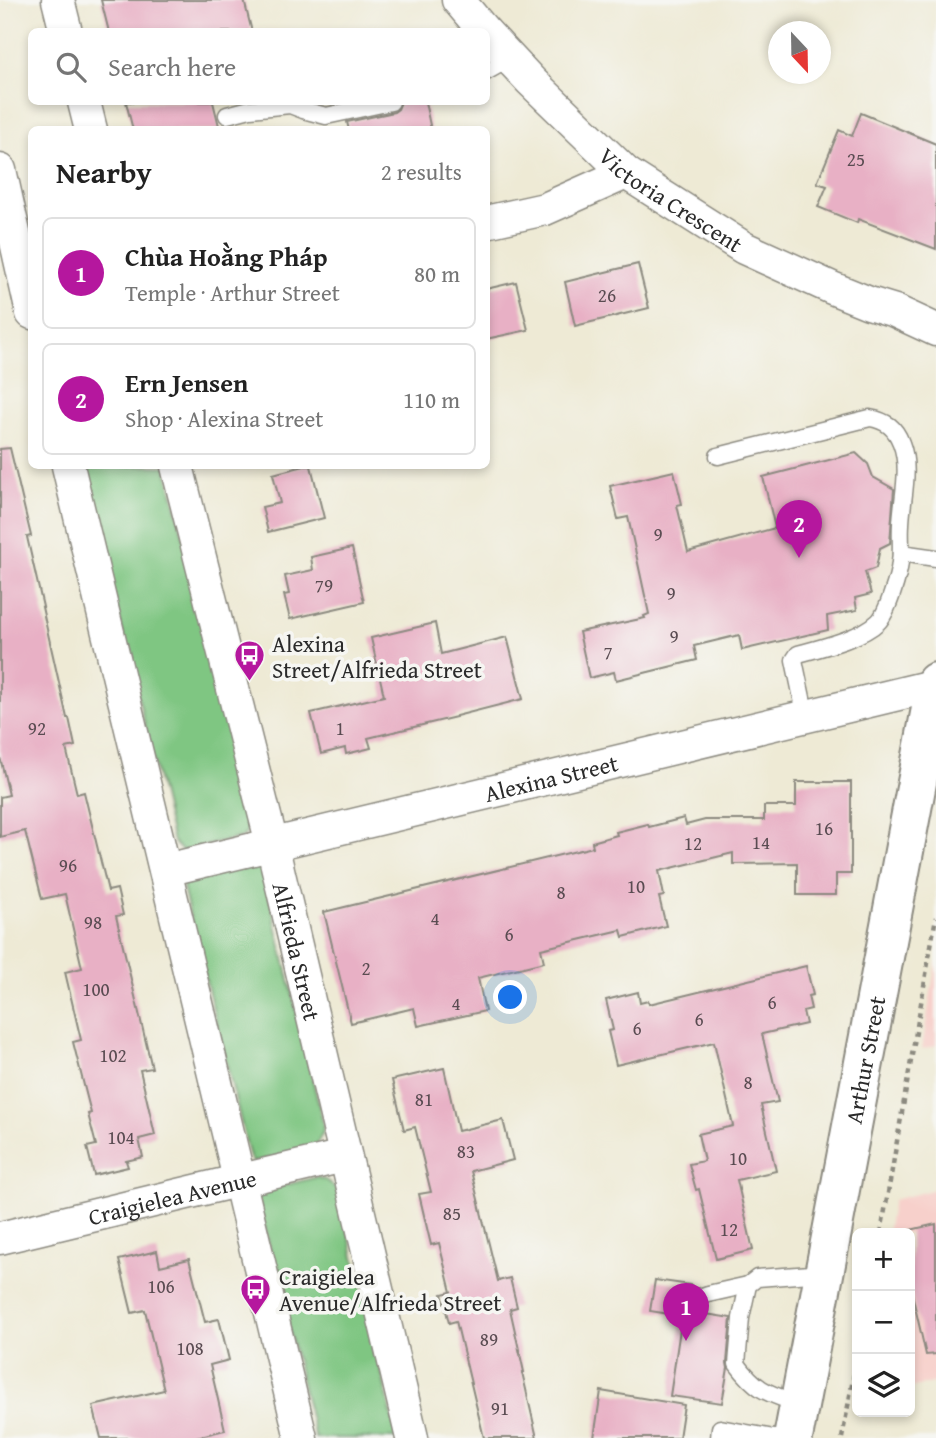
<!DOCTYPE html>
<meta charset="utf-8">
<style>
body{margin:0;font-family:"Gentium Book Plus",serif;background:#f2f2f2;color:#222}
.controls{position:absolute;right:21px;bottom:21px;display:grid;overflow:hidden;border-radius:10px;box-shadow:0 4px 10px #0003}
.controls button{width:63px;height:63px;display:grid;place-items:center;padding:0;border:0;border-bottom:2px solid #e0e0e0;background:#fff;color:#222;font:35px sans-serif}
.compass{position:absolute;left:768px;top:21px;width:63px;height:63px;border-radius:50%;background:#fff;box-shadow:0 4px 10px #0003;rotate:158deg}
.you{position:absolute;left:511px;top:998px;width:24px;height:24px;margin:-18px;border:5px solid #fff;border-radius:50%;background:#1a73e8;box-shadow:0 0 0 10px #1a73e833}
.badge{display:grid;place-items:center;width:46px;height:46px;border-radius:50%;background:#b5179e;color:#fff;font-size:23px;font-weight:700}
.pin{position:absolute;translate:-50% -58px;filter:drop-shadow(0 2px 4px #0008)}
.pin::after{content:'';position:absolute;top:37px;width:24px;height:21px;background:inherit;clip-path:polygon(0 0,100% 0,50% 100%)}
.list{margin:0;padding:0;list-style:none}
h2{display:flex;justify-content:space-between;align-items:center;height:91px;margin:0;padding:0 28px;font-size:30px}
h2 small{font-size:23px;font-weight:400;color:#767676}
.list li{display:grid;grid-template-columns:46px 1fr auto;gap:21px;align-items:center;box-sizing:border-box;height:112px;margin:0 14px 14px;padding:0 14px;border:2px solid #e0e0e0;border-radius:10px}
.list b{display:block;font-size:26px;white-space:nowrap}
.list p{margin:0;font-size:23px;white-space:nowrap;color:#767676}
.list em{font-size:23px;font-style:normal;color:#767676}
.icon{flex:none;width:38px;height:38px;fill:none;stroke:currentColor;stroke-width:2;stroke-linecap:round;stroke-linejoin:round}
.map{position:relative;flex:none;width:936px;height:1438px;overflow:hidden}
.search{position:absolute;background:#fff;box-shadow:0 4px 10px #0003;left:28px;top:28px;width:462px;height:77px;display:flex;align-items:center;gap:18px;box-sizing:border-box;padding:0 24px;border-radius:10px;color:#767676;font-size:26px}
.panel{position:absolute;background:#fff;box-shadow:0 4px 10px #0003;left:28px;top:126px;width:462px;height:343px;border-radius:10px}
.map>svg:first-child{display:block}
</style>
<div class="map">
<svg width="936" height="1438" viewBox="0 0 936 1438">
<rect width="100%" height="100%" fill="#f6f6f2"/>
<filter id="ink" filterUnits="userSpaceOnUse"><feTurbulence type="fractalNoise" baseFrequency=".0143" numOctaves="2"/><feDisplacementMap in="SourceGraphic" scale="14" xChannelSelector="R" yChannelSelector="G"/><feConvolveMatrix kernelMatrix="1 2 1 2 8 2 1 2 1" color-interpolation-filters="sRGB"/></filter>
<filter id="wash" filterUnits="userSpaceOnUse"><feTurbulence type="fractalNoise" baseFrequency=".00686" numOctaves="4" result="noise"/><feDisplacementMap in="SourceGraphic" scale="28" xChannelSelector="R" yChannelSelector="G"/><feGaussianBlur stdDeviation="1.57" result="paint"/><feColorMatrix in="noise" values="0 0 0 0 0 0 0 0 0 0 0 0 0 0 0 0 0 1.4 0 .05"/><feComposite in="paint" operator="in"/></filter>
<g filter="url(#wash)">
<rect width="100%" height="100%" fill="#eeead5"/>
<g fill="#f7d0cb">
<path d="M936,961V1045L922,1049Z"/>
<path d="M936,1189V1382L910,1388V1233H887L893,1200Z"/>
</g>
<g fill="#7fc682" stroke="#557856" stroke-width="2">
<path d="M83,466H166L250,814C250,824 249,830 243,837L182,851L173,842Z"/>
<path d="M257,864L263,870L323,1123V1132L315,1147L253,1162L250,1158L183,888L185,877Z"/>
<path d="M317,1177C327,1180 333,1184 339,1193L397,1438H315L258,1198L261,1191Z"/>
</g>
<g id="blocks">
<g fill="#e8b0c5">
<path d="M101,0H244L252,32H109Z"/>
<path d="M126,102H213L220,130H133Z"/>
<path d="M401,102H425L431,130H349L347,122L394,112L398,109Z"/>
<path d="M861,113L936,144V249L858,219L857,223L818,207L827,186L817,183L839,130L852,136Z"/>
<path d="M638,264L649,308L575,326L565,282Z"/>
<path d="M516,282L528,330L486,339V289Z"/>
<path d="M10,448L31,536L27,537L43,607H42L67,718H69L75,746L66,748L77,794L84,792L108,891L117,889L123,915L116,916L152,1068L140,1070L155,1135L139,1139L143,1157L126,1161L128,1167L94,1175L87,1147L96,1145L88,1114L91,1113L73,1042L81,1040L65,972L82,968L65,894L42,899L25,831L0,837V797L9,795L0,757V449Z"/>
<path d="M856,453L868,464L873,477L894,489L890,543L880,548L876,568L865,572L871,594L855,598L857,610L827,616L828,630L742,650L739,635L694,646L697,660L616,680L614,672L589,678L579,632L645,618L644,616L649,614L628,517L618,519L610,486L674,471L682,504L677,505L688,552L775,528L763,477Z"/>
<path d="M304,466H311L324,518L268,532L262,507L280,503L273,474Z"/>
<path d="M352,548L364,602L290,619L284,595L289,594L285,576L313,570L311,557Z"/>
<path d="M435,623L441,654L507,637L523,699L456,716V717L368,738L371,748L346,754L345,748L321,754L311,713L384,696L371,638Z"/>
<path d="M796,782H851V874H836V895H797V863L733,864V853L659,871L664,896L659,897L666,926L623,937L621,930L541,949L544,962L478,978L485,1011L418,1026L414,1008L351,1023L324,912L593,847L592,842L617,835L616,832L648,824L649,827L684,818L686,825L705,820H764V806H796Z"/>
<path d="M806,966L813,995L808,996L811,1009L803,1011L806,1024L762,1034L778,1102L761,1105L776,1171L737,1180L753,1250L716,1259L699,1189L696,1190L689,1164L704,1161L698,1134L733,1126L714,1042L616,1065L608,1031L613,1030L606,1000L638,992L640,1003L648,1001L649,1004Z"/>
<path d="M444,1068L458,1131L503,1120L513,1160L471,1171L498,1281L510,1278L517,1307L510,1309L524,1372H522L537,1438H484L456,1321L449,1323L442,1294L451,1292L439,1243L431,1245L419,1194L431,1192L415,1127L404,1130L392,1080Z"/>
<path d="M936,1224V1354L926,1355L910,1285V1230Z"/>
<path d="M157,1251L160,1266L189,1259L205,1322L219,1319L229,1360L210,1365L225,1430L192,1438H101L93,1406L164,1390L145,1310L132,1313L119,1260Z"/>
<path d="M655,1280L691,1285L690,1289L686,1293L684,1298L687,1307V1311L731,1318L727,1363L728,1368L722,1403L670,1396L682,1316L650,1311Z"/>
<path d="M601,1391L684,1405L679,1438H594Z"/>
</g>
</g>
</g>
<g filter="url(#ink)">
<use href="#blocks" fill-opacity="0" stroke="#8c8a80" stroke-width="2"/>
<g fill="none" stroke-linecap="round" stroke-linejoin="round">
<defs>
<g id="service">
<path d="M486,72L509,59"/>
<path d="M227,115L250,109L290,105L303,110L326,116L391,102"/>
<path d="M718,456L870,418C886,421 895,427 901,443C911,468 902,498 901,524C900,536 902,549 900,562C899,575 887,614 878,622C862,638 820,648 798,654L794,660L806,717"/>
<path d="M901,553L936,558"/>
<path d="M694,1299L708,1294L748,1285"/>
<path d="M799,1404C768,1393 758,1392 737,1364L741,1318L748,1285L757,1278L824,1273"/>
<path d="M719,1438L720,1428L774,1438"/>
</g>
<g id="minor">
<path d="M58,0L66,32"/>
<path d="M458,0L485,32"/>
<path id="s1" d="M486,33L531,81L626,173L744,248L832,288L869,303L895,311L936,330"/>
<path d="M84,102L91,130"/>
<path d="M0,170L32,313"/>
<path d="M486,222L545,209L626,173"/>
<path d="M68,466C147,789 223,1114 301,1438"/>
<path id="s2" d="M177,466L272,844L412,1438"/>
<path id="s3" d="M166,870L936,685"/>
<path id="s4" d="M0,1238L216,1186L344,1156"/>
</g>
<g id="tertiary">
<path id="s5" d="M793,1438L936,682"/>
</g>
</defs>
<use href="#service" stroke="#8c8a80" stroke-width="19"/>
<use href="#minor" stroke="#8c8a80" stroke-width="35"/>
<use href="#tertiary" stroke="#8c8a80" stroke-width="42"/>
<g stroke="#8c8a80" stroke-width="4.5" stroke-dasharray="5 5" stroke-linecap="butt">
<path d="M881,1233L936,917"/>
<path d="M842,1438L857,1358"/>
</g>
<use href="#service" stroke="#fff" stroke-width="16"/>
<use href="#minor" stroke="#fff" stroke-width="32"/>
<use href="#tertiary" stroke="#fff" stroke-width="38"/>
</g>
</g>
<defs>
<symbol id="bus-pin" viewBox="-11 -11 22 30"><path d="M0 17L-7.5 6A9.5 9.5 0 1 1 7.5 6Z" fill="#b5179e" stroke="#f6f6f2"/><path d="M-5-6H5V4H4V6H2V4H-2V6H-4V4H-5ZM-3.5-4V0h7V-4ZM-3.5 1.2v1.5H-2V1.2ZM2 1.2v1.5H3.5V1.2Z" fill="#fff"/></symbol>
</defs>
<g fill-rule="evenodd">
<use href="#bus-pin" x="232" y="638" width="35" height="47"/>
<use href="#bus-pin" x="238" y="1272" width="35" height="47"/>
</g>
<g text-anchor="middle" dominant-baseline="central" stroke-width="7" stroke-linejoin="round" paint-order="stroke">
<g font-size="19" fill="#5a4c52">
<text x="856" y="159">25</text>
<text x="607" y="295">26</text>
<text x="658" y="534">9</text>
<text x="324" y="585">79</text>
<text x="671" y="593">9</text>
<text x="674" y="636">9</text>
<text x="608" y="652">7</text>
<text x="37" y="728">92</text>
<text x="340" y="728">1</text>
<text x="824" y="828">16</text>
<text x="761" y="842">14</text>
<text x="693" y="843">12</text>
<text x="68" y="865">96</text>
<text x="636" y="886">10</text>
<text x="561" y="892">8</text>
<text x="435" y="918">4</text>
<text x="93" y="922">98</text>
<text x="509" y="934">6</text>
<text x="366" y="968">2</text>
<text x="96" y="989">100</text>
<text x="772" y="1002">6</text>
<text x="456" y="1003">4</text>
<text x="699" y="1019">6</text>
<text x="637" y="1028">6</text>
<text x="113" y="1055">102</text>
<text x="748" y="1082">8</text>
<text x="424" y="1099">81</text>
<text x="121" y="1137">104</text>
<text x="466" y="1151">83</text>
<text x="738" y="1158">10</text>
<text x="452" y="1213">85</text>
<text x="729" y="1229">12</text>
<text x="161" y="1286">106</text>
<text x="489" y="1339">89</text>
<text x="190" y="1348">108</text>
<text x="500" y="1408">91</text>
</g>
<g font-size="23" fill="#2b2b2b" stroke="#f6f6f2">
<text stroke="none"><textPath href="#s1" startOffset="250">Victoria Crescent</textPath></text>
<text stroke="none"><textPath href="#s3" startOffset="396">Alexina Street</textPath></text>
<text stroke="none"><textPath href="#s2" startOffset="500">Alfrieda Street</textPath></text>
<text stroke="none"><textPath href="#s5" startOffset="385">Arthur Street</textPath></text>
<text stroke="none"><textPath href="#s4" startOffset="177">Craigielea Avenue</textPath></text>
</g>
<g font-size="23" fill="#2b2b2b" stroke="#f6f6f2" text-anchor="start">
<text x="272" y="643">Alexina<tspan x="272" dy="26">Street/Alfrieda Street</tspan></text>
<text x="279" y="1276">Craigielea<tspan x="279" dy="26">Avenue/Alfrieda Street</tspan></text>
</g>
</g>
</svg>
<div class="controls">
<button>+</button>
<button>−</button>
<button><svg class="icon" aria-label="layers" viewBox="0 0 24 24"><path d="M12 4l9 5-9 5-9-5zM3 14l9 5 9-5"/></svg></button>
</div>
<svg class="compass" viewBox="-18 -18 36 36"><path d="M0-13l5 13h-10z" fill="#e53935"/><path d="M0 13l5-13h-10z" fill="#767676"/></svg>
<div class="you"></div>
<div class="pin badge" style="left:686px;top:1341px">1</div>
<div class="pin badge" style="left:799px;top:558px">2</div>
<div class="search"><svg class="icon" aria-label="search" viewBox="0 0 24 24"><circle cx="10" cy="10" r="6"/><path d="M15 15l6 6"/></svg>Search here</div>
<section class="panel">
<h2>Nearby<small>2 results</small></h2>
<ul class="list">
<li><span class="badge">1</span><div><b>Chùa Hoằng Pháp</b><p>Temple · Arthur Street</p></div><em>80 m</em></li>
<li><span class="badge">2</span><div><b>Ern Jensen</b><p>Shop · Alexina Street</p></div><em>110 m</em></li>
</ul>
</section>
</div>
